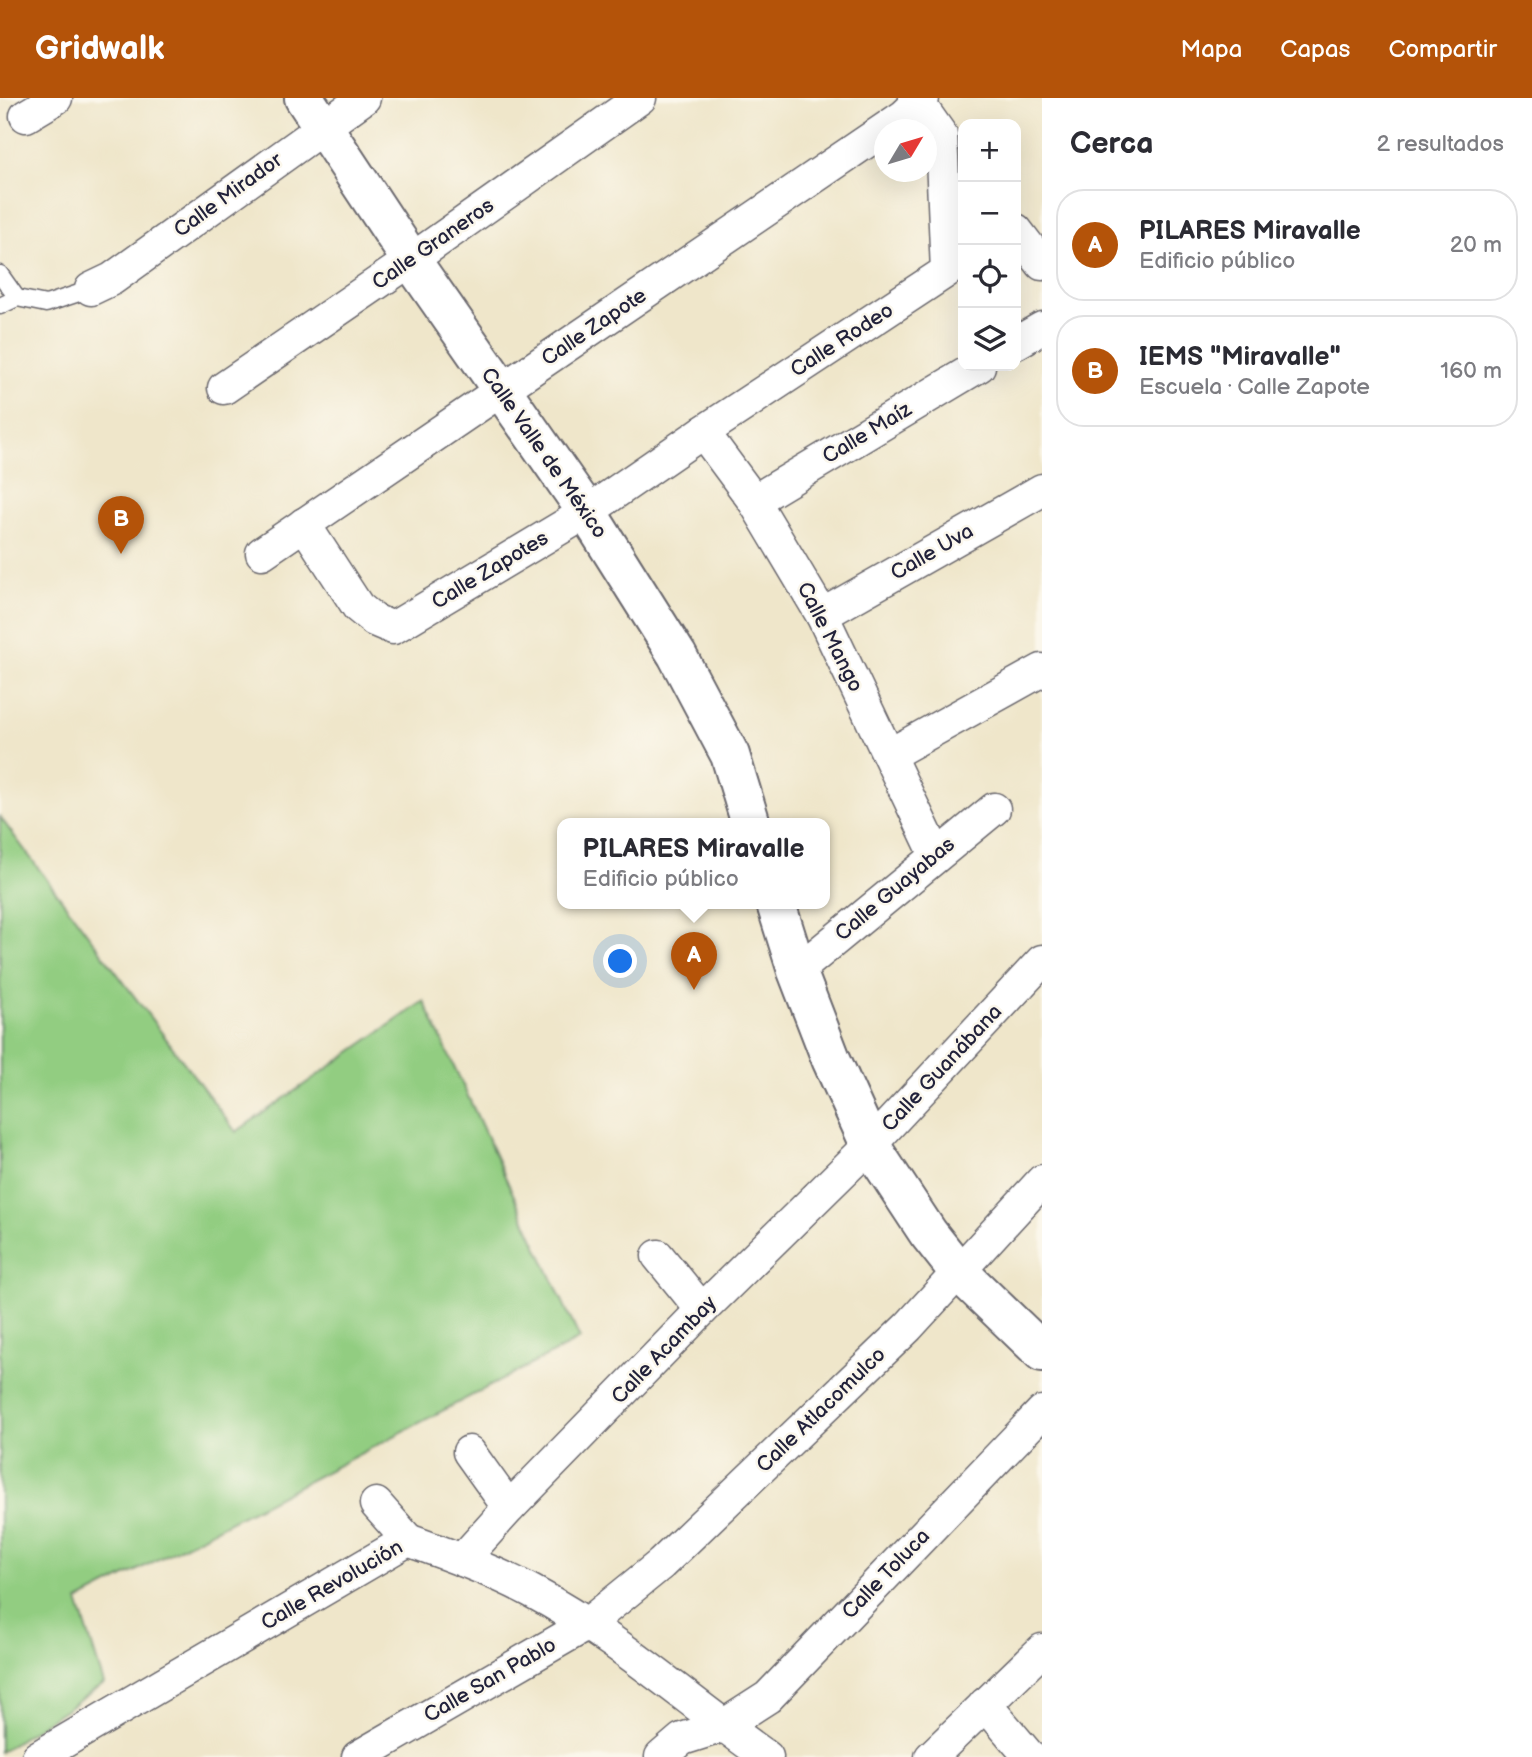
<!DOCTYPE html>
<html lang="es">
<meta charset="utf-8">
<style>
body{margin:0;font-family:"Balsamiq Sans",sans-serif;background:#f7f7f7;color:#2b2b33}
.controls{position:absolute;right:21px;top:21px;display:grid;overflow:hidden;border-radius:14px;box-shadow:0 7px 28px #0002}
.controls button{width:63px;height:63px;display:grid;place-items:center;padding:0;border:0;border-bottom:2px solid #e1e1e2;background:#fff;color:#2b2b33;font:35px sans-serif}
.compass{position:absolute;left:874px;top:21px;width:63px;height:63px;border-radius:50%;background:#fff;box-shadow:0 7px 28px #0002;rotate:52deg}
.you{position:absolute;left:621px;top:864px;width:24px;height:24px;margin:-18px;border:5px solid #fff;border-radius:50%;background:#1a73e8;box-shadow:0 0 0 10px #1a73e833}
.badge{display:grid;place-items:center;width:46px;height:46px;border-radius:50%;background:#b45309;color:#fff;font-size:23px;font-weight:700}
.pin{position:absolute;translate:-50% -58px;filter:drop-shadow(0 2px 4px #0008)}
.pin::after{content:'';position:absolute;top:37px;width:24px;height:21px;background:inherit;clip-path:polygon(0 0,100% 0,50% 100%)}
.popup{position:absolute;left:557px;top:720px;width:273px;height:91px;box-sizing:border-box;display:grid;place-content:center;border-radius:14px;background:#fff;filter:drop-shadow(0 2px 5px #0005);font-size:23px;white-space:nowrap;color:#7c7c81}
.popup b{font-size:26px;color:#2b2b33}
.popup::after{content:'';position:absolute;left:50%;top:100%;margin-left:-14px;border:14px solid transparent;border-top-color:#fff}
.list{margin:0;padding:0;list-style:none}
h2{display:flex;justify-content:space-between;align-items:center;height:91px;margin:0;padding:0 28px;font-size:30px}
h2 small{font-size:23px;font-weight:400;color:#7c7c81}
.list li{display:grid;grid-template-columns:46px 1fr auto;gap:21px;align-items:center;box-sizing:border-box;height:112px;margin:0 14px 14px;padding:0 14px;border:2px solid #e1e1e2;border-radius:28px}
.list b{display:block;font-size:26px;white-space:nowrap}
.list p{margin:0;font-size:23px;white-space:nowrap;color:#7c7c81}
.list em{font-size:23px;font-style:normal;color:#7c7c81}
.icon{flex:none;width:38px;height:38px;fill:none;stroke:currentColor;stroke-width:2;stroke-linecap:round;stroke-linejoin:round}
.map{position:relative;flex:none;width:1042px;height:1659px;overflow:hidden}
header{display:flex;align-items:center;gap:42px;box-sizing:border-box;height:98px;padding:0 35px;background:#b45309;color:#fff}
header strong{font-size:33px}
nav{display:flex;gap:38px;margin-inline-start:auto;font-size:24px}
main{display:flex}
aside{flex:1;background:#fff}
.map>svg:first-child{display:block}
</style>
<header>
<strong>Gridwalk</strong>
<nav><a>Mapa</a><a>Capas</a><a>Compartir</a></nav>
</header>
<main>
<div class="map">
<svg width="1042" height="1659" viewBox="0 0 1042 1659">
<rect width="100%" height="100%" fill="#fbf7ec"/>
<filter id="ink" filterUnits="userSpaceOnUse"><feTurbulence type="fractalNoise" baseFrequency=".0143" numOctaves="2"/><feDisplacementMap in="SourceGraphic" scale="14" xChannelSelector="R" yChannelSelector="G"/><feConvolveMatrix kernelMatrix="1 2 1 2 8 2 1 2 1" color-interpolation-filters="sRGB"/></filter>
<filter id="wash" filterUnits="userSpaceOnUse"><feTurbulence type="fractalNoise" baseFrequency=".00686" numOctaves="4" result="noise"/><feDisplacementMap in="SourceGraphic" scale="28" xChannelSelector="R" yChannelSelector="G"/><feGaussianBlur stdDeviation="1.57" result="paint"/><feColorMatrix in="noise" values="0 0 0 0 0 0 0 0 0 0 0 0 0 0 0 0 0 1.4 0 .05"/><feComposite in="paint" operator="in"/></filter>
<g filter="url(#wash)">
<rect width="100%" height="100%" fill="#efe6ca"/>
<path fill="#92cd81" stroke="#5a785e" stroke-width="2" d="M0,719L236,1034L424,903L580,1241L78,1503L104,1586L0,1654Z"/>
</g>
<g filter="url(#ink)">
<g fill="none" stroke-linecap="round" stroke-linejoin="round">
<defs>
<g id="lane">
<path d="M0,176L17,200"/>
<path d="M0,208L17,200L46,206L91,191"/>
</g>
<g id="street">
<path d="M26,18L56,0"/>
<path d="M1016,132L1042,166"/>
<path d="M91,191L112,181L364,0"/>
<path d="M1016,245L1042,230"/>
<path d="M224,290L411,162L640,0"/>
<path d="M703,334L754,403L822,517L936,757"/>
<path d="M754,403L979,268"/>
<path d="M304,426L358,509L374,522L393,530L587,414L703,334L947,173L941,37L915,0"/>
<path d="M262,455L904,18L923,0"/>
<path d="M822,517L1042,392"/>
<path d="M889,657L1042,572"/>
<path d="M797,873L994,711"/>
<path d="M658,1158L702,1212"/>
<path d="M469,1354L509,1410"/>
<path d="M376,1406L408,1442"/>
<path d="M462,1462L509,1410L702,1212L870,1047L1042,863"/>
<path d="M985,1606L1030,1659"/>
<path d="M38,1659L408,1442C449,1457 492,1472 531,1493C616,1538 689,1604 767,1659"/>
<path d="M358,1659L586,1527L661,1466L908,1229L1042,1083"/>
<path d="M661,1659L682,1641L723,1628L768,1599L1042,1314"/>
<path d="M931,1659L1042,1552"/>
</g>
<g id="secondary">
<path d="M304,0L411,162L587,414L677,557L730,657L751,726"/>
<path d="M776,806L797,873L831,961L870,1047L928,1135L958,1173L1042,1254"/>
</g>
</defs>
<use href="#lane" stroke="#6a676d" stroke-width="19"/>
<use href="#street" stroke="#6a676d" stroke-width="35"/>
<use href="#secondary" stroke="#6a676d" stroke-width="42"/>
<use href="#lane" stroke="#fff" stroke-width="16"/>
<use href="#street" stroke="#fff" stroke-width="32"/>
<use href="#secondary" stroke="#fff" stroke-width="38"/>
</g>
</g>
<g text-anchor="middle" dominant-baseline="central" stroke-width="5" stroke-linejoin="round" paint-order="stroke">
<g font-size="21" fill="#22223b" stroke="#fbf7ec">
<text transform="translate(228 97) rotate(-36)">Calle Mirador</text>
<text transform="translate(433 146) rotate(-35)">Calle Graneros</text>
<text transform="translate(594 229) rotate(-34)">Calle Zapote</text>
<text transform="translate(842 242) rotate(-33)">Calle Rodeo</text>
<text transform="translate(867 335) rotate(-31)">Calle Maíz</text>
<text transform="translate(544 355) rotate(55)">Calle Valle de México</text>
<text transform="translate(932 454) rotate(-30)">Calle Uva</text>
<text transform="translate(490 472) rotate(-31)">Calle Zapotes</text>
<text transform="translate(830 539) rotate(63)">Calle Mango</text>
<text transform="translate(895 791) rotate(-40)">Calle Guayabas</text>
<text transform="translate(942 970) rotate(-47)">Calle Guanábana</text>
<text transform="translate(664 1252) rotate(-46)">Calle Acambay</text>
<text transform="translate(821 1312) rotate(-44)">Calle Atlacomulco</text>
<text transform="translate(886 1476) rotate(-46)">Calle Toluca</text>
<text transform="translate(332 1487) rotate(-30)">Calle Revolución</text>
<text transform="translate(490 1582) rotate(-30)">Calle San Pablo</text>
</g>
</g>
</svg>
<div class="controls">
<button>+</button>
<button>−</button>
<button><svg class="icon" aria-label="locate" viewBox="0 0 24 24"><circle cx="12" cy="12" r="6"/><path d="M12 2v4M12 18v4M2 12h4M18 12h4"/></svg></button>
<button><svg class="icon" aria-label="layers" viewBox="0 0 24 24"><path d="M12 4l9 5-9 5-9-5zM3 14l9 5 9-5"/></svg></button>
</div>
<svg class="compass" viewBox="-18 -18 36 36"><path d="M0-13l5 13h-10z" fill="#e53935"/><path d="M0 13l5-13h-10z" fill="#7c7c81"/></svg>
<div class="you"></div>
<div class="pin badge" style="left:694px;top:892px">A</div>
<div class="popup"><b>PILARES Miravalle</b>Edificio público</div>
<div class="pin badge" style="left:121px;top:456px">B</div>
</div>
<aside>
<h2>Cerca<small>2 resultados</small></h2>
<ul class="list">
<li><span class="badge">A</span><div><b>PILARES Miravalle</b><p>Edificio público</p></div><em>20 m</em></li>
<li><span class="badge">B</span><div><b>IEMS &quot;Miravalle&quot;</b><p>Escuela · Calle Zapote</p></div><em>160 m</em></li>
</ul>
</aside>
</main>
